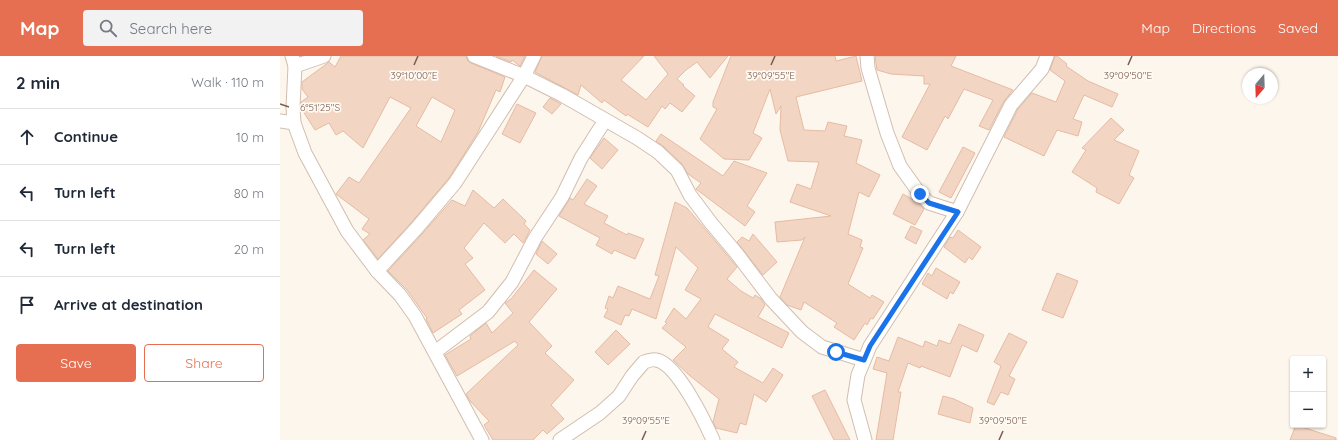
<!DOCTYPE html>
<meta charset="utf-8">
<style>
body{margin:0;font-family:Quicksand,sans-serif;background:#f2f2f3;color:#1f2937}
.controls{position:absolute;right:12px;bottom:12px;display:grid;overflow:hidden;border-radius:4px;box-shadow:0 1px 3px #0004}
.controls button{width:36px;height:36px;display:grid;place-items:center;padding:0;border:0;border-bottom:1px solid #e0e1e3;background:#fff;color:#1f2937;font:20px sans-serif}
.compass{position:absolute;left:962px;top:12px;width:36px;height:36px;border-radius:50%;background:#fff;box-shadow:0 1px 3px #0004;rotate:199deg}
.stop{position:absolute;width:12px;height:12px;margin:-9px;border:3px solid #1a73e8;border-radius:50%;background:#fff}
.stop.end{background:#1a73e8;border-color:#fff;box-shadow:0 1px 4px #0008}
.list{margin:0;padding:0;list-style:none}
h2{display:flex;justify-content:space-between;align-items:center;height:52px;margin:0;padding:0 16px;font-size:17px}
h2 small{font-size:13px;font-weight:400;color:#747a83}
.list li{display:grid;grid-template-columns:26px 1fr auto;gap:12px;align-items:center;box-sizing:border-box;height:56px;padding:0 16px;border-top:1px solid #e0e1e3}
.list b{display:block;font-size:15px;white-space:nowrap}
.list em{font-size:13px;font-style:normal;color:#747a83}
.actions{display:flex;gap:8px;padding:12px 16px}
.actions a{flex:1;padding:9px 0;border:1px solid #e76f51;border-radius:4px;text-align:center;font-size:14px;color:#e76f51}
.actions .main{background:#e76f51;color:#fff}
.icon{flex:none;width:22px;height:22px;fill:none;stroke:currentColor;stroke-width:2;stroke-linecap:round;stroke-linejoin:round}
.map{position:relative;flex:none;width:1058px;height:384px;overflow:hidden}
header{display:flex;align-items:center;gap:24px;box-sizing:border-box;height:56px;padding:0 20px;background:#e76f51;color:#fff}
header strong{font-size:19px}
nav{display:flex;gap:22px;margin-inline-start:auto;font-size:14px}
.search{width:280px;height:36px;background:#f2f2f3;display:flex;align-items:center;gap:10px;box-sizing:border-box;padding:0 14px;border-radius:4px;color:#747a83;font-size:15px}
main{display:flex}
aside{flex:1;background:#fff}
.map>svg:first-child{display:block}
</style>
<header>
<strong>Map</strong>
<div class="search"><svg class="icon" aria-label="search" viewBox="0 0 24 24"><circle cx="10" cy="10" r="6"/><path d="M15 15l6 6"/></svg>Search here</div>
<nav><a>Map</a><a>Directions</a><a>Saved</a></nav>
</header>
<main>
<aside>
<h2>2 min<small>Walk · 110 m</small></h2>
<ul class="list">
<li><svg class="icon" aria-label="ahead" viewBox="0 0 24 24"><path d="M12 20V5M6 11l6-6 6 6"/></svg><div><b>Continue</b></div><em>10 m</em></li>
<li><svg class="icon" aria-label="left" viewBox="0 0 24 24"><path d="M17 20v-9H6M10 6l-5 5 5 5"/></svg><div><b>Turn left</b></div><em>80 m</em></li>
<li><svg class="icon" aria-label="left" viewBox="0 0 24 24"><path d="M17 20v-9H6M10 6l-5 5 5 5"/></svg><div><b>Turn left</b></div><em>20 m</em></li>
<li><svg class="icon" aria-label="arrive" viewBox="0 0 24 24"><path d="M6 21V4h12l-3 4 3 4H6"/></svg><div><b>Arrive at destination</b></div></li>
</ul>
<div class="actions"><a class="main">Save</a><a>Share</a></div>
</aside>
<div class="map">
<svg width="1058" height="384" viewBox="0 0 1058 384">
<rect width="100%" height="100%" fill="#fdf6ec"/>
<g fill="#f3d5c3" stroke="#e6bba3" fill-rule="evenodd">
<path d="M61,0H186L188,5L191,7L225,21L220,36L216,34L198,76L169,122L130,168L98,203L83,184L90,178L82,173L89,163L56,138L69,121L79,127L131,52L110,41L83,92L63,75L56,79L49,67L35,74L21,52V46L28,41L22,33V26L49,6L55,11ZM152,41L175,54L161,86L136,70Z"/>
<path d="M216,0H245L240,10L232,4L231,6Z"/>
<path d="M262,0H364L341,24L366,44L388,18L374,0H448L430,22L417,6L406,14L397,23L404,29L403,30L415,40L402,56L390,47L385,53L382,50L368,71L347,58L346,60L324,44L322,47L301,29L298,39L255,16Z"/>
<path d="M451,0H555L556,5L576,0L582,25L516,41L524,74L545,75L548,66L567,70L564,80L582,84L576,107L600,119L589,141L579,136L568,178L582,184L580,191L583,192L568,228L590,242L592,239L604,246L593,263L591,262L587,269L585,267L574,284L554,271L557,267L524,246L521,254L507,249L500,241L525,181L522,184L497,186L495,166L551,160L510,146L517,128L531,133L539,106L508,105L500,74L501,50L496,58L490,33L473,77L482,82L469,104L444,103L420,83L437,53L433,51V46Z"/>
<path d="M595,0H676L671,10L733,34L724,45L709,74L699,70L713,44L684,33L668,63L665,60L647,94L622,81L650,28H644V20L611,18L597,14Z"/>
<path d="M775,0H777L787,8L786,10L808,25L838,38L832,51L804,39L793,63L802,66L798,80L777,74L764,100L724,81L738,53L752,37L776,46L785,25L770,14Z"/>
<path d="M270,42L281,48L272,58L263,51Z"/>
<path d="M237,48L256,57L240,87L222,78Z"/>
<path d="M831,62L844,74L834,84L859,95L849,119L854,122L839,148L816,136L817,132L792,116L806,94L802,92Z"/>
<path d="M381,78L443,120L454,105L487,117L467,150L475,156L465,170L416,133L421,127L408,118L402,108L383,90L376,85Z"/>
<path d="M324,82L338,94L322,113L310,102Z"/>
<path d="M683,91L695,97L671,142L659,136Z"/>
<path d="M307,123L317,130L304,148L328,160L324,167L347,179L348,177L364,183L355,203L334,194L332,198L316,189L320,182L279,160L290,142L293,144Z"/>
<path d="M193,134L214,152L223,143L246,165L244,168L250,174L243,187L234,178L225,187L204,167L184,192L193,202L185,208L205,234L179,254L182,258L153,277L146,263L147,262L127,234L108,215L142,178L172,144L185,150Z"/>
<path d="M623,138L635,145L644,153L635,169L613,158Z"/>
<path d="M395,146L407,152L425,173L457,211L447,223L461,235L473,242L475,239L481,243L485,249L478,261L509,277L502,292L435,258L428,271L449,284L442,293L458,306L454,311L483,327L493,312L503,319L486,346L474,338L466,369L460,367L457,377L436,372L433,366L439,343L409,319L393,304L406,291L382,272L387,267L385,266L394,252L406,263L421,243L405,234L418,212L396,191L376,263L352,253L349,260L345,259L341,269L324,261L328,253L325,252L329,240L333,242L338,230L370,243L379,220L375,219Z"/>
<path d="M631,170L642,175L636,188L625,182Z"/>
<path d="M678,174L701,191L692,204L689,201L685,207L664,191L670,181L673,182Z"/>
<path d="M473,178L497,206L483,219L457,186L462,181L469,185Z"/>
<path d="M262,185L277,198L268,208L256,198Z"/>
<path d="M656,212L680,226L673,238L670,236L667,243L642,228L648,217L652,220Z"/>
<path d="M254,214L277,233L249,266L272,290L265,297L294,324L271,349L284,363L267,378L263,374L253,384H213L204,369L209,365L190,345L186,338L238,289L235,285L177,320L165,299L191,283L190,280L206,267L212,277L233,257L225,247L231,243Z"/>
<path d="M777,217L798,225L783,262L762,254Z"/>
<path d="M679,268L704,279L697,296L682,289L670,321L641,310L640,312L628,307L618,336H621L613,384H596L607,317L593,313L597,301L609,305L618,281L643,291L645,285L657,290L659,284L670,288Z"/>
<path d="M336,274L350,288L328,309L315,296Z"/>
<path d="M729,277L747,286L729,320L735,323L728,339L721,336L714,349L707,346L721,310L714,306Z"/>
<path d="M545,334L570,384H554L532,340Z"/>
<path d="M663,340L674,343L693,352L690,367L658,358Z"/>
<path d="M1016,369L1056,382V384H1010Z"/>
</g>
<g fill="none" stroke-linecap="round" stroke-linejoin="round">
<defs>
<g id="minor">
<path d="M12,0L15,10L13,51L14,67L25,97L67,175L97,215L120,239L135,260L202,384"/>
<path d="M194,0L244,20L282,39L357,82L378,96L397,114L410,139L431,167L457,198L491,243L522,276L542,291L584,304"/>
<path d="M587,0L588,12L607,77L620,110L640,138L649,147L677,156"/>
<path d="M15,10L44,0"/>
<path d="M0,65L14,67"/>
<path d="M97,215L136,173L175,127L244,20L254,0"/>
<path d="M155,296L208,256L232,226L255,182L282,141L301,102L322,69"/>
<path d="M280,384L320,357L339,340L352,320L364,306C367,305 373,303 376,304C397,307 425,366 433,384"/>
<path d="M585,384L574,344L578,319L590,290L677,156L731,49L762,13L767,0"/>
</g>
</defs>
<use href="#minor" stroke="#d1beb0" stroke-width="15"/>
<use href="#minor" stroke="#fff" stroke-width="13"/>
</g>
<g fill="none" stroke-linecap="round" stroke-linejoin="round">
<path stroke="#1a73e8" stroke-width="5" d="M556,296L584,304L590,290L678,156L649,147L640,138"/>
</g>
<path fill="none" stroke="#7a5c4d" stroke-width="1.5" d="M134,9L138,0M491,9L495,0M848,9L852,0M0,48L9,51M362,384L366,375M719,384L723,375"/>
<g font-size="10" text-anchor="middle" fill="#7a5c4d" stroke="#fffaf3" stroke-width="3.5" stroke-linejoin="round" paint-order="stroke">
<text x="134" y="23">39°10'00"E</text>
<text x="491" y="23">39°09'55"E</text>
<text x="848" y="23">39°09'50"E</text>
<text x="40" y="55">6°51'25"S</text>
<text x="366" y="368">39°09'55"E</text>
<text x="723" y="368">39°09'50"E</text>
</g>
</svg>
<div class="controls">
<button>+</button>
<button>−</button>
</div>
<svg class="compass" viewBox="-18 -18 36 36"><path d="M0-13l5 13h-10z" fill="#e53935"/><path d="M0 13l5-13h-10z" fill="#747a83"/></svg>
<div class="stop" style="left:556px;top:296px"></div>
<div class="stop end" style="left:640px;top:138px"></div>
</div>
</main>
